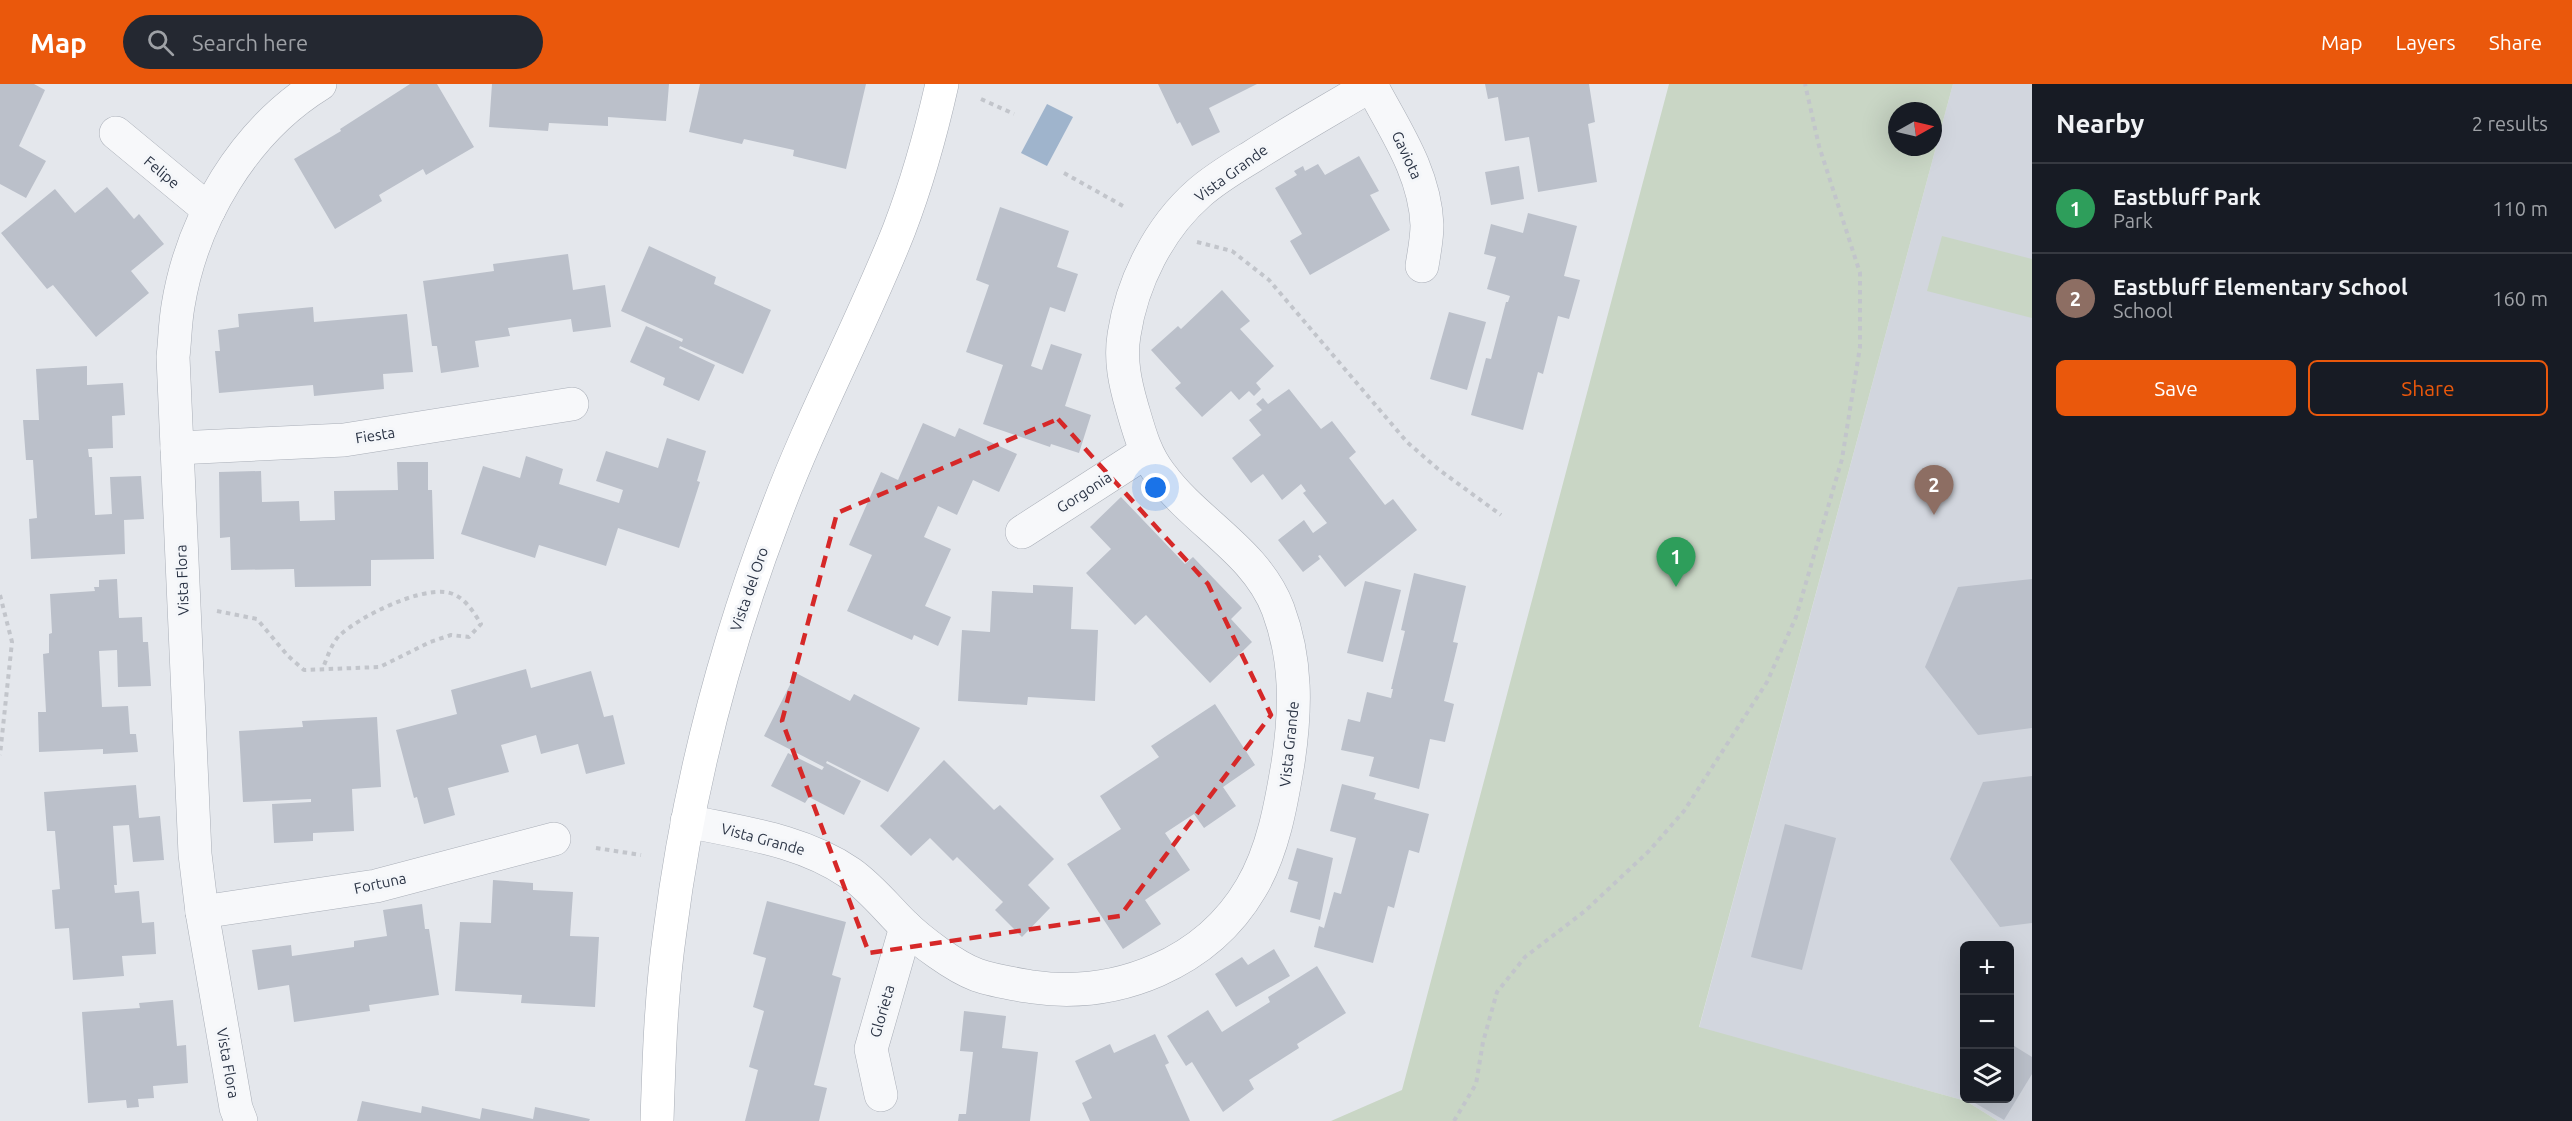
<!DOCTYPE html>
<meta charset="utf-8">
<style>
body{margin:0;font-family:Ubuntu,sans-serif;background:#242831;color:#f1f3f6}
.controls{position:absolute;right:18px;bottom:18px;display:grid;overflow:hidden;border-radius:9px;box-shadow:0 6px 24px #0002}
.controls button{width:54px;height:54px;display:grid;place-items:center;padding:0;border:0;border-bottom:2px solid #363941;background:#171b24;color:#f1f3f6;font:30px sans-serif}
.compass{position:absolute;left:1888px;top:18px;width:54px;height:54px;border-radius:50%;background:#171b24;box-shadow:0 6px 24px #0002;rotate:82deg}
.you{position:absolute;left:1156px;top:404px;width:21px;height:21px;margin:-15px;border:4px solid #fff;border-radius:50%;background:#1a73e8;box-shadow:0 0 0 9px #1a73e833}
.badge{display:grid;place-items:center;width:39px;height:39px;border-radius:50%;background:#ea580c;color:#fff;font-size:20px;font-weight:700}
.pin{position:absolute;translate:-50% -50px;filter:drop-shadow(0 2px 3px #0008)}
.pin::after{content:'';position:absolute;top:32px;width:21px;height:18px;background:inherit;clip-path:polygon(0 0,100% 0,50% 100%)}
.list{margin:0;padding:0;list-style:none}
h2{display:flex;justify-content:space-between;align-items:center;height:78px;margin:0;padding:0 24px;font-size:26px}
h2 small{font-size:20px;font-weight:400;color:#9ea1a6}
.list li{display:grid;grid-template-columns:39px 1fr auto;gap:18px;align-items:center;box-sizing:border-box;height:90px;padding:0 24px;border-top:2px solid #363941}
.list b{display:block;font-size:22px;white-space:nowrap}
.list p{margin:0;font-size:20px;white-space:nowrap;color:#9ea1a6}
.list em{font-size:20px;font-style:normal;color:#9ea1a6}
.actions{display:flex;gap:12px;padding:18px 24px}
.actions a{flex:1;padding:14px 0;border:2px solid #ea580c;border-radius:9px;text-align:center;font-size:21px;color:#ea580c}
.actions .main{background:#ea580c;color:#fff}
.icon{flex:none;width:33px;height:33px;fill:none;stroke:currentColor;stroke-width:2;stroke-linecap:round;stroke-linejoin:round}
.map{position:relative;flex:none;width:2032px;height:1037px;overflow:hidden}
header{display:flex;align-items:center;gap:36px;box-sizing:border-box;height:84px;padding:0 30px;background:#ea580c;color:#fff}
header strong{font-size:28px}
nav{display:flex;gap:33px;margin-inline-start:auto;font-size:21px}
.search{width:420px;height:54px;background:#242831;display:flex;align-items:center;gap:15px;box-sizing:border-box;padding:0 21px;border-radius:33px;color:#9ea1a6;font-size:22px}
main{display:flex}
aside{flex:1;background:#171b24}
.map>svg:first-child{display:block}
</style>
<header>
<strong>Map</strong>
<div class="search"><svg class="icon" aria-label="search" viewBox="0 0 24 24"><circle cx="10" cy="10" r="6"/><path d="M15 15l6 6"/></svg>Search here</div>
<nav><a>Map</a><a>Layers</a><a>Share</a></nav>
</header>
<main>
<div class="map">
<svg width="2032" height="1037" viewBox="0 0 2032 1037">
<rect width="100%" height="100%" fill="#e4e7ec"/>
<path fill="#d2d6de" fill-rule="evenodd" d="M1953,0H2032V1037H1998L1966,1017L1699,944ZM1964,862H2010V1014H1964Z"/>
<g fill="#c9d6c5" fill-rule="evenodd">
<path d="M1669,0H1953L1699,943L1966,1017L1998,1037H1331L1402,1006ZM1897,27H1933V63H1897Z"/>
<path d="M1942,152L2032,175V234L1927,207Z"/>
</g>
<path fill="#9fb4cc" d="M1047,20L1073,33L1047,82L1021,69Z"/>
<g fill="#bbc0ca">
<path d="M0,0H34L45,6L19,62L46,77L26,114L0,100Z"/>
<path d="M410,0H437L474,63L426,91L423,85L379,111L382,117L335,145L294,75L341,47L340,45Z"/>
<path d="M492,0H669L666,37L608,33V42L549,39L548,47L489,43Z"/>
<path d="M700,0H866L846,85L793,72L794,66L744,55L742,60L689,48Z"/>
<path d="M1158,0H1257L1209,24L1220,48L1192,62L1180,38L1177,40Z"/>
<path d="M1485,0H1589L1595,38L1588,40L1597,98L1538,108L1529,53L1505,57L1498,13L1488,15Z"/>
<path d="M1359,72L1379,107L1370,111L1390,146L1310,191L1290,157L1302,150L1275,104L1297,91L1294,87L1303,82L1305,87L1318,80L1325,91Z"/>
<path d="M1519,82L1524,115L1491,121L1485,88Z"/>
<path d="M107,103L134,135L139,130L164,160L131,187L149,209L96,253L53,201L47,205L1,149L55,105L75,129Z"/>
<path d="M1000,123L1069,147L1057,183L1078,190L1065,228L1050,223L1031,282L1042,286L1051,260L1082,270L1065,322L1091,331L1079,369L1051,360L1050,363L983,340L1003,281L966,268L989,201L976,196Z"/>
<path d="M1528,129L1577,142L1564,192L1580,196L1569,235L1558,232L1543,290L1538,288L1523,346L1471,331L1486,274L1491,275L1506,218H1508L1510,212L1487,205L1496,173L1484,170L1491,140L1523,149Z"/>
<path d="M649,162L716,193L714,200L771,226L743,290L680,262L679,264L715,281L699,317L663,301L665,294L630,278L646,242L682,258L683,255L621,227Z"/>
<path d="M568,170L573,206L605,201L611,243L573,248L571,235L508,244L510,252L475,257L479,283L441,289L437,262H432L423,197L494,187L493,180Z"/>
<path d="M1222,206L1250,237L1240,245L1274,282L1256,299L1261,305L1254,312L1249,307L1239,316L1231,307L1202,333L1175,304L1181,299L1151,266L1178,242L1181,245Z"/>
<path d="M313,223L314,238L407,230L413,288L383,290L384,305L314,312L313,301L219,309L215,267H220L218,246L239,243L238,230Z"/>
<path d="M1449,228L1486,238L1467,306L1430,295Z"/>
<path d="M87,282V301L123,299L125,331L112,332L113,364L88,365L89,373H92L95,431L112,430L110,393L141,392L144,435L124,436L125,470L31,475L29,435L37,434L33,376H26L23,336H39L36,285Z"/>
<path d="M1289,305L1321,345L1332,337L1356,368L1349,374L1385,421L1393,415L1417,446L1345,503L1320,471L1318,472L1320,475L1303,488L1278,456L1304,436L1313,449L1327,439L1303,409L1306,407L1301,400L1282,416L1263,390L1251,399L1232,374L1261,351L1249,336L1262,326L1256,320L1263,314L1268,320Z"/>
<path d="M923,339L955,353L959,344L1017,370L999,408L973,396L957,431L938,422L924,453L951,465L925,522L951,533L938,562L914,551L912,556L847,527L872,471L849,461L881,388L898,396Z"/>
<path d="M667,354L706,367L697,397L700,398L679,464L618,444L606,482L539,461L535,474L461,450L483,382L520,394L526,372L563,385L559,400L619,419L623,406L596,397L606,367L658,384Z"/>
<path d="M397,378H428V406H432L434,475L371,476V502L295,503L294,485L231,486L230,453L220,454L219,388L261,387L262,418L299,417L300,437L335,436L334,407L398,406Z"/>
<path d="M1121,413L1185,480L1193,473L1242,524L1231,535L1252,558L1210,599L1146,531L1135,541L1086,489L1111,465L1090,443Z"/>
<path d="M1414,489L1466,502L1453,558L1458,559L1444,617L1454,620L1445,658L1430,655L1419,705L1369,692L1374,673L1341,666L1348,635L1360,638L1367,608L1391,614L1393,605H1391L1405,547L1401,546Z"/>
<path d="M117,495L119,534L142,533L143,558H148L151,602L118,603L117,566L99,567L102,623L128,622L130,650H136L138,668L103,670V665L39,668L38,628H46L43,570L49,569V550L52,549L50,510L95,507L94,503H99V496Z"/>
<path d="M2032,495V644L1978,651L1925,583L1958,503Z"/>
<path d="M1365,497L1401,506L1383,578L1347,569Z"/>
<path d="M1033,501L1073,503L1071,545L1098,546L1095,617L1028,613L1027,621L958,617L962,546L990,548L992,507L1033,509Z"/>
<path d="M526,585L531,604L591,587L604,633L613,631L625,680L586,690L578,660L541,670L536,651L501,661L509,688L448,704L455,731L424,740L417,713L414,714L396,646L457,630L451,606Z"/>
<path d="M796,589L850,617L854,610L920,644L888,708L827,677L826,679L861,697L844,731L809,713L805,719L771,702L788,669L822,686L824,683L764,652Z"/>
<path d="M1215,620L1255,681L1223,703L1236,722L1204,744L1194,730L1165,749L1190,786L1145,816L1161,840L1123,865L1067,780L1121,745L1100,712L1159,673L1151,662Z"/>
<path d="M377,633L381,703L352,705L354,747L313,749V757L274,759L272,720L311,718V715L243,718L239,647L303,643L302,637Z"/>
<path d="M944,676L994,726L1000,721L1054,775L1028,801L1050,824L1022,853L995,826L1003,818L957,773L953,777L930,754L911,772L880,742Z"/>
<path d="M2032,692V839L2000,843L1950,775L1983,698Z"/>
<path d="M1342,700L1376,709L1374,715L1429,730L1419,769L1409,766L1394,824L1388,822L1373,879L1314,863L1319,842L1324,844L1334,808L1341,810L1356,754L1330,747Z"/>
<path d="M136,701L139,734L160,732L164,776L133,778L129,741L113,742L117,801H114L115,809L139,807L142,839L154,838L156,870L122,872L124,892L73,896L69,844L55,845L52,806L60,805L55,747H47L44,708Z"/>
<path d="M1785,740L1836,754L1802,886L1751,873Z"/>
<path d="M1297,764L1333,774L1320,836L1290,828L1298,798L1288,795Z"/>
<path d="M493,796L533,799V806L573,808L570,852L599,853L595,923L521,919L522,911L455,907L460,838L491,839Z"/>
<path d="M767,817L846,838L832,891L841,894L814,1001L827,1004L819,1037H745L758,986L749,983L764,927L753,923L766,874L753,870Z"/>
<path d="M422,820L425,845H429L439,911L369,921L370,927L294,938L289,901L258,906L252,866L291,861L292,872L354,863V857L387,852L383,826Z"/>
<path d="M1274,865L1290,892L1236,923L1215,890L1242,873L1248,881Z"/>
<path d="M1317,882L1346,929L1297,960L1299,964L1249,996L1254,1005L1223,1028L1192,978L1186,982L1167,952L1208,926L1222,948L1270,918L1268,913Z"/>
<path d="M173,916L177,962L186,961L188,999L153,1002L154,1014L138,1015L139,1023L127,1024L126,1016L88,1019L82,928L140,924L139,919Z"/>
<path d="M964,927L1006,932L1002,964L1038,968L1030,1037H958L959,1030H966L973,968L960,967Z"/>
<path d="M1155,950L1169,979L1165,981L1190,1037H1090L1082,1019L1092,1014L1075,977L1110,960L1114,969Z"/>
<path d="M2011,960L2032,973V990L2004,1036L1975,1019L1978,1014H2010Z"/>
<path d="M362,1017L421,1029L422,1022L480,1035L482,1024L533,1035L535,1023L590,1035L589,1037H357Z"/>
</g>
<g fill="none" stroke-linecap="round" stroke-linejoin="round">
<defs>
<g id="street">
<path d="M1371,1C1395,46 1425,89 1427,141C1427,155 1424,169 1422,182"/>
<path d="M116,49L209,126"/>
<path d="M177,364L344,356L572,320"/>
<path d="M1022,448L1146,368"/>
<path d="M687,737C743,749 802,756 850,789C870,803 886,823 903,840C920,857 955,883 977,891C994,897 1015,900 1033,903C1118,915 1207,879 1251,804C1273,767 1281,721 1288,679C1296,626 1297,576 1278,525C1256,467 1196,439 1161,391C1145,371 1139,347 1132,323C1125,299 1120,276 1124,251C1132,198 1159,144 1199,109C1216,94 1235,83 1253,72C1292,47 1333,24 1373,0"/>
<path d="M202,828L376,802L554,755"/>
<path d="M881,1011L871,965L906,843"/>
<path d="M241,1037L236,1024L202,828L195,770L173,273C175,256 175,239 178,222C192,135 244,47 320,0"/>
</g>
<path id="secondary" d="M657,1037C659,973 661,910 670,847C688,705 724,565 775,431C811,334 861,242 899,146C917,99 931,49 942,0"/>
</defs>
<use href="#street" stroke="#a9aeb7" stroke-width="34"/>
<use href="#secondary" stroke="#a9aeb7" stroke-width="34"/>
<g stroke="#c2c5cb" stroke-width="4" stroke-dasharray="4.5 4.5" stroke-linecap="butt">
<path d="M981,15L1014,30"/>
<path d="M1064,89L1123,122"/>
<path d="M1197,158L1232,167L1269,196L1407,358L1438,385L1501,431"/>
<path d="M0,511L12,558L0,671"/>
<path d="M217,527L257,535L288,572L304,586L380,583L430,558L451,551L469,553L481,540C473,527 463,510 445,508C416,505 361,532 340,551C332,558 327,574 323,584"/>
<path d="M596,764L641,771"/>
<path d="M1454,1037L1476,1000L1483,958L1497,908L1525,873L1585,827L1649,767L1684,727L1767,598L1796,533L1842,375L1860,263V189L1819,62L1805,0"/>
</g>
<use href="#street" stroke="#f7f8fa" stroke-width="33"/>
<use href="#secondary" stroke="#fff" stroke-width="33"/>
</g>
<path fill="none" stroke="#d62828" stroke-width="4.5" stroke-dasharray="12 8" stroke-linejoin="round" d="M1058,335L1208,500L1271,631L1120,832L869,869L782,637L837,429Z"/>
<g text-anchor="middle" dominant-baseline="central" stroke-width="6" stroke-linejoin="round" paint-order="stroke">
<g font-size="15" fill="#2b3445" stroke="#f4f6f9">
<text transform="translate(1407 71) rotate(65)">Gaviota</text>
<text transform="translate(162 88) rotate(40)">Felipe</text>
<text transform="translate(1231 89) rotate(-36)">Vista Grande</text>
<text transform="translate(375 351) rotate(-9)">Fiesta</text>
<text transform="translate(1084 408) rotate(-33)">Gorgonia</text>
<text transform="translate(182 496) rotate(-92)">Vista Flora</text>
<text transform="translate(749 505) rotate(-71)">Vista del Oro</text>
<text transform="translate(1289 660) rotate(-84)">Vista Grande</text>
<text transform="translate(763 755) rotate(15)">Vista Grande</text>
<text transform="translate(380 799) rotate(-12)">Fortuna</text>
<text transform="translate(882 927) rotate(-74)">Glorieta</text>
<text transform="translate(228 979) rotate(80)">Vista Flora</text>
</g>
</g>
</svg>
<div class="controls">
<button>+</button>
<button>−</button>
<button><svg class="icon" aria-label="layers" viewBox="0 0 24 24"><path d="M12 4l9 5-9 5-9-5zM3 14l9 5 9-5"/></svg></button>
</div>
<svg class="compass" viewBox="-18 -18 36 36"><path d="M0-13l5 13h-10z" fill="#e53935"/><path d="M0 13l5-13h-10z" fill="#9ea1a6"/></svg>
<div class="you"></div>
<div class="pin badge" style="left:1676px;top:503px;background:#2e9e5b">1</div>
<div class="pin badge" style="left:1934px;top:431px;background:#8d6e63">2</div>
</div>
<aside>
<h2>Nearby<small>2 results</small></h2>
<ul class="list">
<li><span class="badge" style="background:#2e9e5b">1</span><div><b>Eastbluff Park</b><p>Park</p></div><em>110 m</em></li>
<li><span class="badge" style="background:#8d6e63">2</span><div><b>Eastbluff Elementary School</b><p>School</p></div><em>160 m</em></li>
</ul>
<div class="actions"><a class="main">Save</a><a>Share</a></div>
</aside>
</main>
